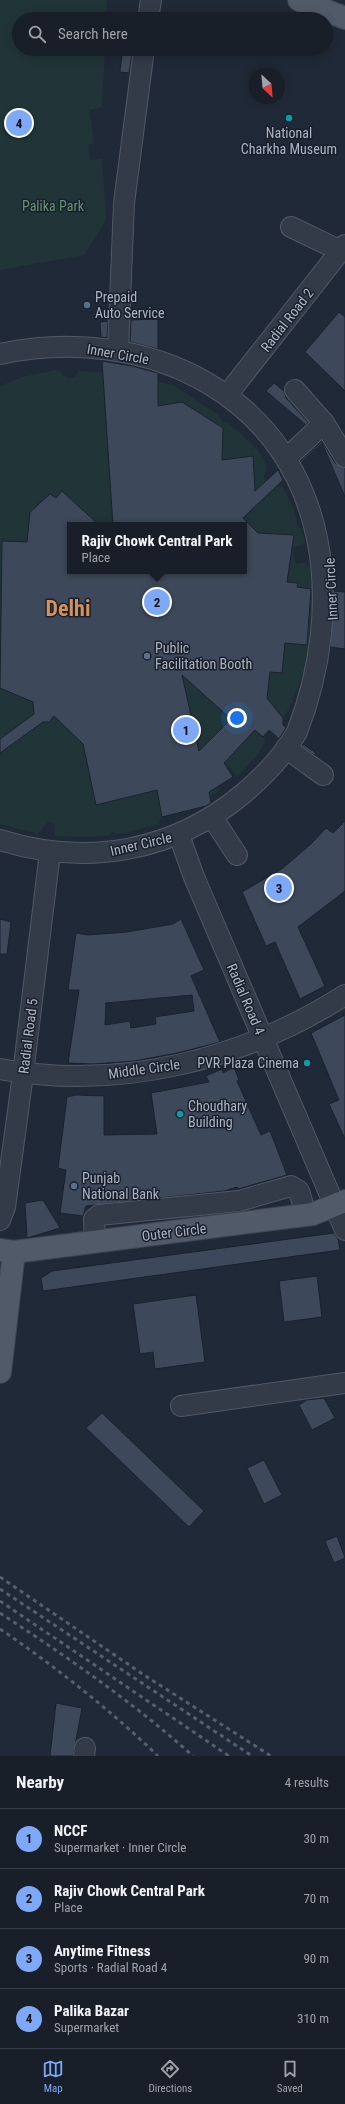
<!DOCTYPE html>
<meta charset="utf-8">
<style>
body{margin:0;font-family:"Roboto Condensed",sans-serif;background:#212731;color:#f1f3f6}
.compass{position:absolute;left:249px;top:68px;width:36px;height:36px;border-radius:50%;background:#181f29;box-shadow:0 2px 10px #0003;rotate:154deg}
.you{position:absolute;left:237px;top:718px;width:14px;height:14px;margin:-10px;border:3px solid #fff;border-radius:50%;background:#1a73e8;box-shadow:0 0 0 6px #1a73e833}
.badge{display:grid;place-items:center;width:26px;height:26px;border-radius:50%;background:#7ea9f9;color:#111;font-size:13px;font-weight:700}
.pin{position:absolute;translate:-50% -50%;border:2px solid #fff;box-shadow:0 1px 4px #0006}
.popup{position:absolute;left:67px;top:522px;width:180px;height:52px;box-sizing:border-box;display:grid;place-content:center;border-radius:0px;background:#181f29;filter:drop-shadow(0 1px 3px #0005);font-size:13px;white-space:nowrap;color:#9fa2a8}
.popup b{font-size:15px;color:#f1f3f6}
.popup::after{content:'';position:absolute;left:50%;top:100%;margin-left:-8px;border:8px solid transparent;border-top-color:#181f29}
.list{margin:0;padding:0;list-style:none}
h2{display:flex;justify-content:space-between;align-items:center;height:52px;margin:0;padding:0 16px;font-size:17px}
h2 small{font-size:13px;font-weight:400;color:#9fa2a8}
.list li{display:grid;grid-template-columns:26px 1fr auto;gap:12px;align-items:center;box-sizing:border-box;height:60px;padding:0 16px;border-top:1px solid #363d46}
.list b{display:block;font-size:15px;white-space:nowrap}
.list p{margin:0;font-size:13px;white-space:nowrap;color:#9fa2a8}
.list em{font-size:13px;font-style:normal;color:#9fa2a8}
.icon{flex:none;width:22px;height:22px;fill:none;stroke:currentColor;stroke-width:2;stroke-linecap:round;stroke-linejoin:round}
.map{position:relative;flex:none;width:345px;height:1756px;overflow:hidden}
.search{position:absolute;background:#181f29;box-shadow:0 2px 10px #0003;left:12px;right:12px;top:12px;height:44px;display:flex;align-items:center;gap:10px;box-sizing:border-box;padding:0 14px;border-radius:22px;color:#9fa2a8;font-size:15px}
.sheet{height:292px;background:#181f29}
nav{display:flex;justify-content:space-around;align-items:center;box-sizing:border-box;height:56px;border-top:1px solid #363d46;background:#181f29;font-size:11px;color:#9fa2a8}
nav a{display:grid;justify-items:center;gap:2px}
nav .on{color:#7ea9f9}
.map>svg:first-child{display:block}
</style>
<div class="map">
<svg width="345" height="1756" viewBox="0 0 345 1756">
<rect width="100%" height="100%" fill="#202937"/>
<g fill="#213538" fill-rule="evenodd">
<path d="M0,0H107L106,19H19V49H105L102,107L89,110L94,143L88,145L90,160L102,159L106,220L84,255L0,270Z"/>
<path d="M55,370L59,371L67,378H74L78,371L110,373L173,385L218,415L223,423L226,422C238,431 259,448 265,461C267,467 265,472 264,477L270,484L283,487L294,510L298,527L301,528L305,541L302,545L293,548L296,564L305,562L311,567C316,610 312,654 295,694C292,701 289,710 284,716C279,722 271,725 264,729L265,742L259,753L237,777L229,766L212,779L220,790L184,813L175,807L163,810L159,824L121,834L111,832L108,836L83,837L55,836V824L48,822L38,834L0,824V386L22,377ZM70,525H244V571H70Z"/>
</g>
<g fill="#3d495a" stroke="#1b222e" fill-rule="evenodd">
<path d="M122,53L132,54L129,73L120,72Z"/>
<path d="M339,312L345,317V391L305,352Z"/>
<path d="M158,319V349L130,342L131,320Z"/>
<path d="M108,321L107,338L101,337L100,322Z"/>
<path d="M102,361L132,366L158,373V406L182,402L223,428L222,460L253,456L255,491L278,470L283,480L243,518L258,533L294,535L287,582L298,583L297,587L311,589L307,645L285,643L282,673L270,672L267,698L283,718V725L286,728L282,734L279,739L269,730L263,737L255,730L224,763L233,777L209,792L211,803L206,806L162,817L157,790L96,805L83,744L54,716L49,722H43L0,753V739L34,714L33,702L0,688L2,541L27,542L30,512L50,494L56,498L62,491L99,525H70V571H244V525H113ZM182,675L231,719L199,751Z"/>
<path d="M274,383L284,391L286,398L308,422L306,425L266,391Z"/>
<path d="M322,441L335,463L345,468V497L322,443L301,463L300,462Z"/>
<path d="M334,591L345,592V649L330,647Z"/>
<path d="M303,744L316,753L314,755L302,746Z"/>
<path d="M345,821V891L298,927L325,986L300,999L275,942L266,946L242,892L283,868L311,844L326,828L333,833Z"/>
<path d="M0,919L11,922L7,954H0Z"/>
<path d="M181,919L204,970L191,976L220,1042L177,1053L134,1061L93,1064L68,1063L79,990H68L76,933L88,935L127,932L173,924ZM192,995L194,1011L155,1017L156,1024L131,1028L130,1021L105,1025L106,1003Z"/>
<path d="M345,1015V1139L329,1104L339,1100L311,1033Z"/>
<path d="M234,1067L239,1080L237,1081L261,1135L270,1131L287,1175L238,1189L237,1187L224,1191L86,1206L83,1216L60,1213L66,1170L58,1168L67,1097L76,1095L104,1096V1135L157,1134L151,1093L209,1082L206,1076L222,1069L223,1073Z"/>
<path d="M43,1200L60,1228L27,1238L25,1203Z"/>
<path d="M334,1233L338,1239L340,1250L43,1291L41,1278L52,1271Z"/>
<path d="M317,1276L322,1317L284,1322L279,1281Z"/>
<path d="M196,1295L205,1362L155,1369L153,1352L140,1354L133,1304Z"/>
<path d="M324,1398L335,1418L312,1430L299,1405L307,1400Z"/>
<path d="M102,1413L204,1511L189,1527L86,1428Z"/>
<path d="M264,1460L282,1495L264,1504L247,1468Z"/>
<path d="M337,1536L345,1558L334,1563L325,1541Z"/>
<path d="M56,1703L82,1708L73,1756H50Z"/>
</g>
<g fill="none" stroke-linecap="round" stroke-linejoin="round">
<defs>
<g id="minor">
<path d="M148,19L151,0"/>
<path d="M291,227L341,251"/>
<path d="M118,351L124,203L144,49"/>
<path d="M0,354C70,339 147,347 209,384C332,457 345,608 297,732C284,755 264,776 244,793C174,852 87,867 0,840"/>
<path d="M295,390L324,423"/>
<path d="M227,395L345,245"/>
<path d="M289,456L324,423L345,457"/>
<path d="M286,748L323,775"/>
<path d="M212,817L237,855"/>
<path d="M179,835L194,877L345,1230"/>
<path d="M0,1069C120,1091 243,1060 345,995"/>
<path d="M0,1220L5,1207L23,1074L50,852"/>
<path d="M95,1242L94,1219L99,1215L239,1201L291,1186L299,1191L306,1215"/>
<path d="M181,1406L345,1383"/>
<path d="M84,1756L85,1748"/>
</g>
<g id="major">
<path d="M299,0L345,18"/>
<path d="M0,1250L14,1252L313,1214L345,1201"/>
<path d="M0,1372L14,1252"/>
</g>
</defs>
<use href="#minor" stroke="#515866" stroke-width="22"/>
<use href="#major" stroke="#3d4451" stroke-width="24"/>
<use href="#minor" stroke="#333b48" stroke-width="20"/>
<use href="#major" stroke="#515a68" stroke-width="22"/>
<g stroke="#555f6f" stroke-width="3" stroke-dasharray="4 4" stroke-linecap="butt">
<path d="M0,1577L144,1675L271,1756"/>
<path d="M0,1589L252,1756"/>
<path d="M0,1601L229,1756"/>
<path d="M0,1613C67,1657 133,1702 193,1756"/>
<path d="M0,1629C56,1667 109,1709 158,1756"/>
</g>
</g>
<g fill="#0f9aa8" stroke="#19202c" stroke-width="1.5">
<circle cx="289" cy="118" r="4"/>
<circle cx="307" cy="1063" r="4"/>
<circle cx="180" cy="1114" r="4"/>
</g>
<g fill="#5c6f8a" stroke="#19202c" stroke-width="1.5">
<circle cx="87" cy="305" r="4"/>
<circle cx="147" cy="656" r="4"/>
<circle cx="74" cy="1186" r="4"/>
</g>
<g text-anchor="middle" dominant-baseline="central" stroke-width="3" stroke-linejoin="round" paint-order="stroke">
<g font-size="14" fill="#adb5c5" stroke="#19202c" text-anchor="start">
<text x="289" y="133" text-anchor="middle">National<tspan x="289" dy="16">Charkha Museum</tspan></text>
<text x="95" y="297">Prepaid<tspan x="95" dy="16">Auto Service</tspan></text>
<text x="155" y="648">Public<tspan x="155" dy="16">Facilitation Booth</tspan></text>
<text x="299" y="1063" text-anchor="end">PVR Plaza Cinema</text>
<text x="188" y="1106">Choudhary<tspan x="188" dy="16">Building</tspan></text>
<text x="82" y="1178">Punjab<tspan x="82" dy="16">National Bank</tspan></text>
</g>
<g font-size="14" fill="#659571" stroke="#19202c">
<text x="53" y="206">Palika Park</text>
</g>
<g font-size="14" fill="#adb5c5" stroke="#19202c">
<text transform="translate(287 320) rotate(-52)">Radial Road 2</text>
<text transform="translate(118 354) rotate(10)">Inner Circle</text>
<text transform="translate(331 589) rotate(-93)">Inner Circle</text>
<text transform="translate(141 844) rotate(-13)">Inner Circle</text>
<text transform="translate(246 999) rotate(67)">Radial Road 4</text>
<text transform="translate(28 1036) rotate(-83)">Radial Road 5</text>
<text transform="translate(144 1069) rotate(-8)">Middle Circle</text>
<text transform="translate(174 1232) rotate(-7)">Outer Circle</text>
</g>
<g font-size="22" font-weight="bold" fill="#d49259" stroke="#19202c">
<text x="68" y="608">Delhi</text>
</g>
</g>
</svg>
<svg class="compass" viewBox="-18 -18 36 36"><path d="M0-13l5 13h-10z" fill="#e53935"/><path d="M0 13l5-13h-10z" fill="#9fa2a8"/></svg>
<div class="you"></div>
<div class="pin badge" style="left:186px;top:730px">1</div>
<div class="pin badge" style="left:157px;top:602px">2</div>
<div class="popup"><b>Rajiv Chowk Central Park</b>Place</div>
<div class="pin badge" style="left:279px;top:888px">3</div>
<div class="pin badge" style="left:19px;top:123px">4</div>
<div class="search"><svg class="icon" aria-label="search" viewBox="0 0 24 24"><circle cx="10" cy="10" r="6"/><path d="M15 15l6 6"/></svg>Search here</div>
</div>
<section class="sheet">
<h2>Nearby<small>4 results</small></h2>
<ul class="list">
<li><span class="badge">1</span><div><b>NCCF</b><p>Supermarket · Inner Circle</p></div><em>30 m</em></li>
<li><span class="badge">2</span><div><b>Rajiv Chowk Central Park</b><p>Place</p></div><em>70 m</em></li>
<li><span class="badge">3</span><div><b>Anytime Fitness</b><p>Sports · Radial Road 4</p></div><em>90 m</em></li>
<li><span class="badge">4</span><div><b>Palika Bazar</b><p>Supermarket</p></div><em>310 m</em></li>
</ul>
</section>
<nav>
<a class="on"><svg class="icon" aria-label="map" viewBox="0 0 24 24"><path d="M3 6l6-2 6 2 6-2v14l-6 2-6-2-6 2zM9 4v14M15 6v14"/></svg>Map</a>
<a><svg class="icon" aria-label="directions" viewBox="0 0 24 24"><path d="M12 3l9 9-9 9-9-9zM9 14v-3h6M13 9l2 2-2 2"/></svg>Directions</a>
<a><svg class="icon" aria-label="saved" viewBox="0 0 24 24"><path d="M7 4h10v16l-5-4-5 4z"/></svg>Saved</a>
</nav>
